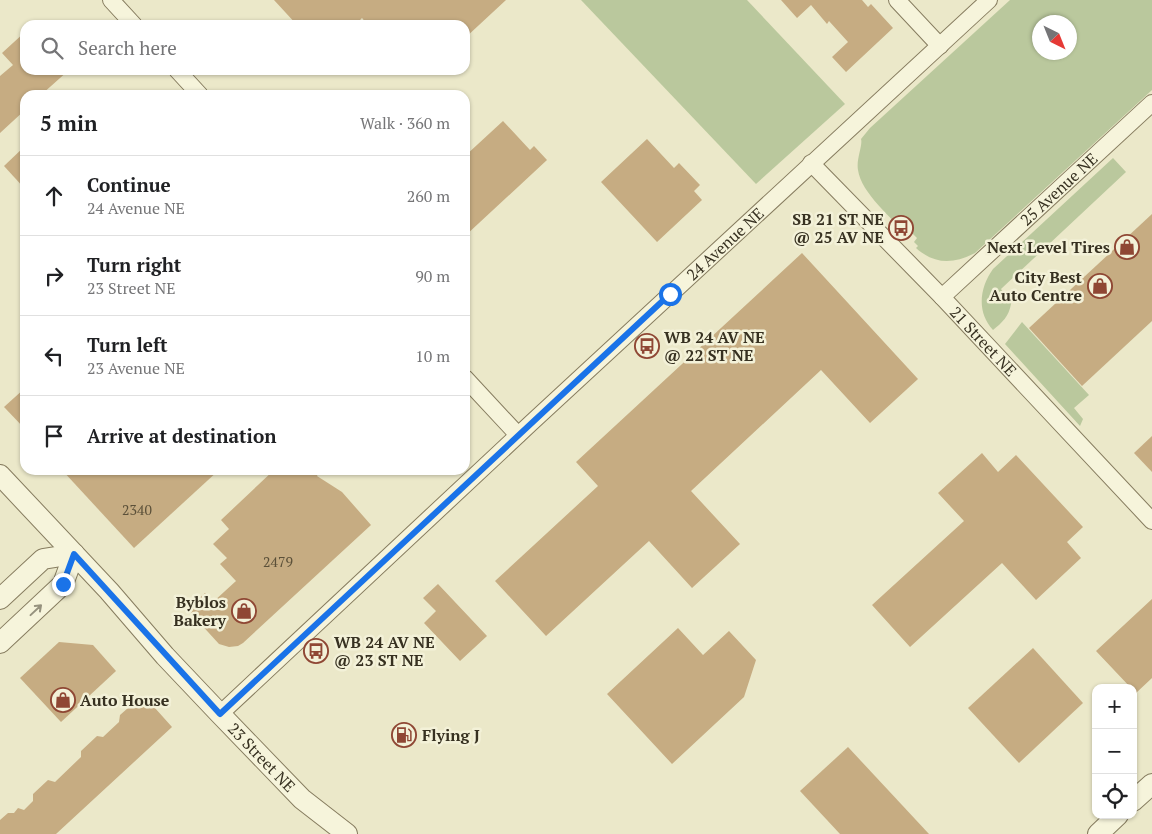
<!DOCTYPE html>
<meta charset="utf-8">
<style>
body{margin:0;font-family:"PT Serif",serif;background:#f6f6f6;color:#202124}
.controls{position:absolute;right:15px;bottom:15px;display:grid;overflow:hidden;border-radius:10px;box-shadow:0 1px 4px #0004}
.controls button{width:45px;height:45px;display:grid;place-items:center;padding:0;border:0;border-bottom:1px solid #e0e0e0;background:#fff;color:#202124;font:25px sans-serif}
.compass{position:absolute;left:1032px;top:15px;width:45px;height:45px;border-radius:50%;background:#fff;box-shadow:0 1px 4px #0004;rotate:137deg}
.stop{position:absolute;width:15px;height:15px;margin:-11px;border:4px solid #1a73e8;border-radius:50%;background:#fff}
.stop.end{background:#1a73e8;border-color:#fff;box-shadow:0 1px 5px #0008}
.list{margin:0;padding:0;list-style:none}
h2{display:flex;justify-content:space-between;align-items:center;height:65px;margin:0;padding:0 20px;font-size:21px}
h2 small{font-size:16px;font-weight:400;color:#757577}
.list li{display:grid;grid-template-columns:32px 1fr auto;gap:15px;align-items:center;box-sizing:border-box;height:80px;padding:0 20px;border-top:1px solid #e0e0e0}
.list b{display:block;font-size:19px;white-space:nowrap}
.list p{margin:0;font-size:16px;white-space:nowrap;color:#757577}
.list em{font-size:16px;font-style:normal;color:#757577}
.icon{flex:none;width:28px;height:28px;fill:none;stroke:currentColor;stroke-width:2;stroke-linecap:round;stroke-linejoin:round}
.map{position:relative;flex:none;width:1152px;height:834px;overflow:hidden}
.search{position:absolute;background:#fff;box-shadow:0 1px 4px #0004;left:20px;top:20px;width:450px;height:55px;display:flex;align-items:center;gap:12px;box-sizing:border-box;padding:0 18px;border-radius:15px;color:#757577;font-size:19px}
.panel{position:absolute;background:#fff;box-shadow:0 1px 4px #0004;left:20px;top:90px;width:450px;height:385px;border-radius:15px}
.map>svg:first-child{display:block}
</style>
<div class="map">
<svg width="1152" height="834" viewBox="0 0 1152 834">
<rect width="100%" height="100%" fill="#ebe8c9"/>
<g fill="#bac89d" fill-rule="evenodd">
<path d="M581,0H747L845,104L756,184Z"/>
<path d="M1010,0H1152V90L975,253C954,264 935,265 916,248L918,246L914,242L917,238L912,233L908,236C893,219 861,193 858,170C856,159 863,145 861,139L870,128ZM1070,22V52H1040V22Z"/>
<path d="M1113,158L1126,172L1001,289L1011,304C1009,316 1002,323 993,330C976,312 980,287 993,269Z"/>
<path d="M1022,322L1089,395L1074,408L1083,419L1080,426L1005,344Z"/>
</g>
<g fill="#c6ac82">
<path d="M274,0H506L465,38V25H368L362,18L355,25H297Z"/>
<path d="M781,0H862L868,7L871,4L893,28L846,72L832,57L848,42L829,21L827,24L811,5L797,18Z"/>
<path d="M25,32V70H69L41,95H25V110L0,133V76L13,65L2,53Z"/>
<path d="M503,121L530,150L534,146L547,160L465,236V156Z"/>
<path d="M647,139L674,168L679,163L700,185L694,191L702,200L657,242L601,182Z"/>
<path d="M25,146V189L4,166Z"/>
<path d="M1152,214V321L1082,386L1029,328Z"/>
<path d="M802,253L918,379L870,423L821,370L691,491L740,544L692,588L649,541L546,636L495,581L598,486L576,462Z"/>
<path d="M25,388V429L4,407Z"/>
<path d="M1152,436V472L1134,453Z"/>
<path d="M982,453L998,472L1016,455L1083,527L1067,542L1081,558L1036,600L1002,563L910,647L872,605L964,521L938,493Z"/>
<path d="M62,470H219L134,548Z"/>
<path d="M274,470H320L317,476L342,492L371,525L243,643L238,646L229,647L219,644L187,609L205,593L213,602L236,581L220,564L227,558L213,544L229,529L221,520Z"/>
<path d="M438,584L487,636L460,661L424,623L436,611L423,598Z"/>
<path d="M1152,599V678L1136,693L1133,688H1131L1096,651Z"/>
<path d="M678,628L703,655L729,631L756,660L744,697L672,764L607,694Z"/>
<path d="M59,642L93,645L116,671L61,722L20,678Z"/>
<path d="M1033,648L1083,703L1019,763L968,708Z"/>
<path d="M146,698L172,727L56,834H0V820L8,813H14L18,808L24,810L33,801V794L48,780L55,782L81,757V751L97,736L103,737L119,722L120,715L136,701L141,703Z"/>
<path d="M848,747L929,834H840L800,791Z"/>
</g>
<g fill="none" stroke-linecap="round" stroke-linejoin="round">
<defs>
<g id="minor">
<path d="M111,0L134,25"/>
<path d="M897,0L940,46"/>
<path d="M177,70L200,95"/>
<path id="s1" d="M811,163L942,297L1152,521"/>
<path id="s2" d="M942,297L1152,103"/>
<path d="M465,378L518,435"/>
<path id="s3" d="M220,714L530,424L989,0"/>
</g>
<g id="tertiary">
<path id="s4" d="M0,475L109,591L165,656L220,714L302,799L347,834"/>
<path d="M0,599L43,559L74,554"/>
<path d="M0,643L63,584L74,554"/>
<path d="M1133,801L1152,784"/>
<path d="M1098,834L1118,815"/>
</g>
</defs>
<use href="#minor" stroke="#867c5f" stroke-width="18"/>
<use href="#tertiary" stroke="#867c5f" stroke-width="22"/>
<use href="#minor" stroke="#f6f4db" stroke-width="16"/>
<use href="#tertiary" stroke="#f6f4db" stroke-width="20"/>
</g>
<defs><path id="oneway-shaft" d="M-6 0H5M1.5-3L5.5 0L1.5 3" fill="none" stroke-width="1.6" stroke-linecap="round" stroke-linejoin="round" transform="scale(1.25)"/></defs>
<use stroke="#96927e" href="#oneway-shaft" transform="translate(36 610) rotate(-43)"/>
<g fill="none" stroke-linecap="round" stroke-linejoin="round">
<path stroke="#1a73e8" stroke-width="6" d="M63,584L74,554L220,714L670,294"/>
</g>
<defs>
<symbol id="bus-ring" viewBox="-11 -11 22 22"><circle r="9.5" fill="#f3f1d8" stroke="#8f4734" stroke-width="1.5"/><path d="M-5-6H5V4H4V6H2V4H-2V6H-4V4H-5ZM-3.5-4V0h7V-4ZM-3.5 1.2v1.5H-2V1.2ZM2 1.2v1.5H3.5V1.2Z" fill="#8f4734"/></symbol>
<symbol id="shop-ring" viewBox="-11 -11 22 22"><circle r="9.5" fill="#f3f1d8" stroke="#8f4734" stroke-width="1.5"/><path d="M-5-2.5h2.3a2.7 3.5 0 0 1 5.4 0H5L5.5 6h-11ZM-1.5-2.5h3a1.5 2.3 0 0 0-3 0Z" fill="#8f4734"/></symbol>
<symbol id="fuel-ring" viewBox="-11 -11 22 22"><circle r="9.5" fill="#f3f1d8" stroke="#8f4734" stroke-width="1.5"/><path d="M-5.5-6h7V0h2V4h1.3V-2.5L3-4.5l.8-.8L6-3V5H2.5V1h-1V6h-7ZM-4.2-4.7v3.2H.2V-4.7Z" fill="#8f4734"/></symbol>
</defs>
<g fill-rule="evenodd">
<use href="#bus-ring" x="887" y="214" width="28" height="28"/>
<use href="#shop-ring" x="1113" y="233" width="28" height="28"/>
<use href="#shop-ring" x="1086" y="272" width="28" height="28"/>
<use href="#bus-ring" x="633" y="332" width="28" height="28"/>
<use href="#shop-ring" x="230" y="597" width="28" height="28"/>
<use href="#bus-ring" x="302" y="637" width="28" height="28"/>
<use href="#shop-ring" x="49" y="686" width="28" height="28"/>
<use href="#fuel-ring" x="390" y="721" width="28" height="28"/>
</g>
<g text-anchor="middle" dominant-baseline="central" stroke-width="5" stroke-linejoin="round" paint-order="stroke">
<g font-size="14" fill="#5b5039">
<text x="137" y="509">2340</text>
<text x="278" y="561">2479</text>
</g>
<g font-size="16" fill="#373121" stroke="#f3f1d8">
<text stroke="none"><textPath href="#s2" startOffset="159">25 Avenue NE</textPath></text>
<text stroke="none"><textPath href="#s3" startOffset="690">24 Avenue NE</textPath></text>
<text stroke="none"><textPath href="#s1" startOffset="248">21 Street NE</textPath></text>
<text stroke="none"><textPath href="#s4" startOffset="385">23 Street NE</textPath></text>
</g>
<g font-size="16" font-weight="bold" fill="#373121" stroke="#f3f1d8" text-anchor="end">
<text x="884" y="219">SB 21 ST NE<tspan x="884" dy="18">@ 25 AV NE</tspan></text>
<text x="1110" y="247">Next Level Tires</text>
<text x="1082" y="277">City Best<tspan x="1082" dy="18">Auto Centre</tspan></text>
<text x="664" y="337" text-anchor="start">WB 24 AV NE<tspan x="664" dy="18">@ 22 ST NE</tspan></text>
<text x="226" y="602">Byblos<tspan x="226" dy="18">Bakery</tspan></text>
<text x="334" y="642" text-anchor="start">WB 24 AV NE<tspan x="334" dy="18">@ 23 ST NE</tspan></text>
<text x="80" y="700" text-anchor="start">Auto House</text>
<text x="422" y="735" text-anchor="start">Flying J</text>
</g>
</g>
</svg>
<div class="controls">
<button>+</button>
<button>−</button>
<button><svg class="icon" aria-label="locate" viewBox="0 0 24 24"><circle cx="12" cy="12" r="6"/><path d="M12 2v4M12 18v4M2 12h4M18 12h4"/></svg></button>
</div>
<svg class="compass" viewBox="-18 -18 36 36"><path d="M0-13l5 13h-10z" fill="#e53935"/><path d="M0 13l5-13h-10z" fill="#757577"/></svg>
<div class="stop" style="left:670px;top:294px"></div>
<div class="stop end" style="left:63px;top:584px"></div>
<div class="search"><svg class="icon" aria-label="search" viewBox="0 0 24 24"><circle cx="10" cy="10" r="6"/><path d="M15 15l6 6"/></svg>Search here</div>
<section class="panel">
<h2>5 min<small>Walk · 360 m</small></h2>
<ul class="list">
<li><svg class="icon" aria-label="ahead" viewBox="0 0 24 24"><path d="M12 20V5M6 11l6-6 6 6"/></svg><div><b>Continue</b><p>24 Avenue NE</p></div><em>260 m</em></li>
<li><svg class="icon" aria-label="right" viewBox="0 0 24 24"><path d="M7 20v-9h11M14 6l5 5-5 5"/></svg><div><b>Turn right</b><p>23 Street NE</p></div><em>90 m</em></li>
<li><svg class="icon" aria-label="left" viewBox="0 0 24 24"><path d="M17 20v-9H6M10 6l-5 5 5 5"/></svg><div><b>Turn left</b><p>23 Avenue NE</p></div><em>10 m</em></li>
<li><svg class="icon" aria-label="arrive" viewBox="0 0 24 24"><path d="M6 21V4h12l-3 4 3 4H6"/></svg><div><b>Arrive at destination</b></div></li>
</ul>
</section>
</div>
